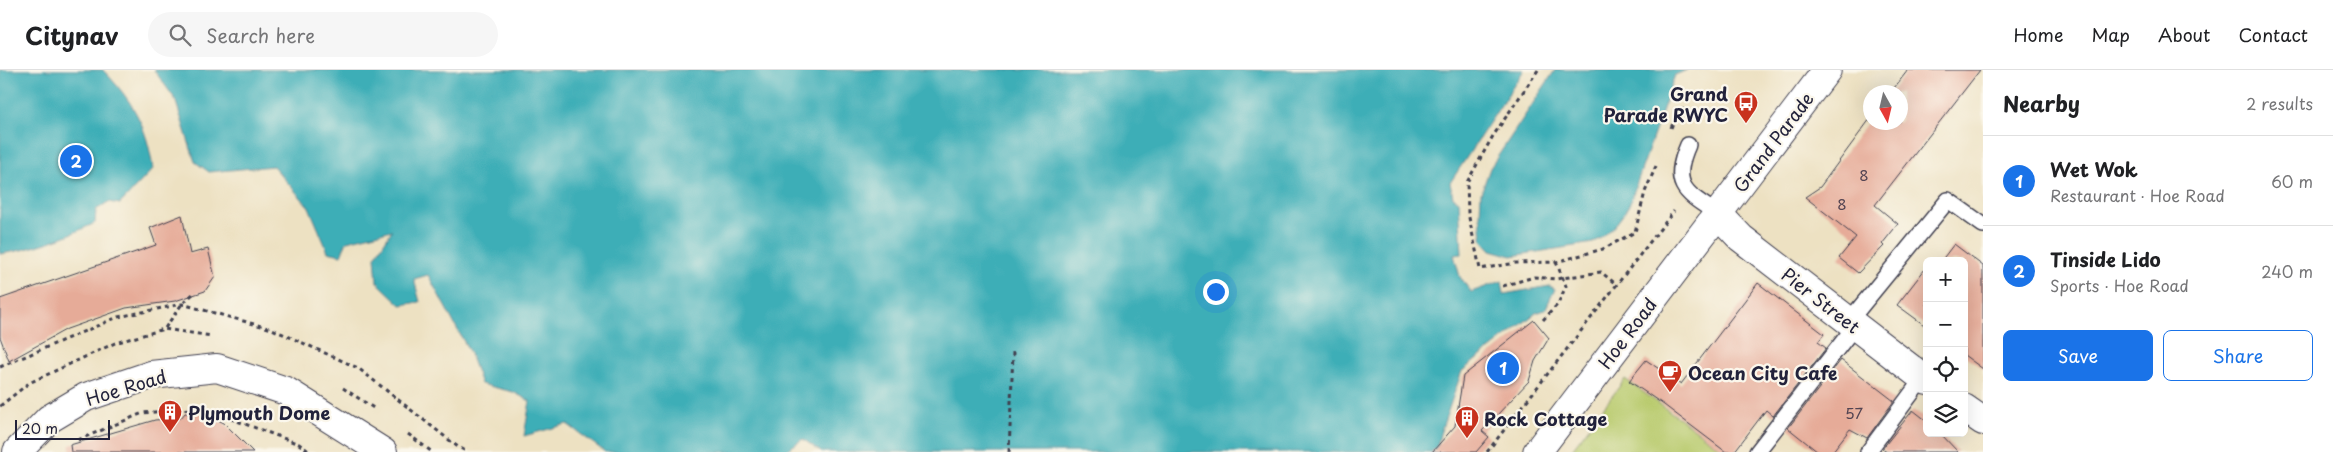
<!DOCTYPE html>
<meta charset="utf-8">
<style>
body{margin:0;font-family:"Playpen Sans",sans-serif;background:#f6f6f6;color:#202124}
.controls{position:absolute;right:15px;bottom:15px;display:grid;overflow:hidden;border-radius:8px;box-shadow:0 5px 20px #0002}
.controls button{width:45px;height:45px;display:grid;place-items:center;padding:0;border:0;border-bottom:1px solid #e0e0e0;background:#fff;color:#202124;font:25px sans-serif}
.compass{position:absolute;left:1863px;top:15px;width:45px;height:45px;border-radius:50%;background:#fff;box-shadow:0 5px 20px #0002;rotate:172deg}
.scale{position:absolute;left:15px;bottom:12px;width:95px;box-sizing:border-box;padding-left:5px;border:2px solid #22223b;border-top:0;font-size:14px;line-height:18px;white-space:nowrap;color:#22223b;-webkit-text-stroke:4px #fbf7ec;paint-order:stroke}
.you{position:absolute;left:1215px;top:221px;width:18px;height:18px;margin:-12px;border:4px solid #fff;border-radius:50%;background:#1a73e8;box-shadow:0 0 0 8px #1a73e833}
.badge{display:grid;place-items:center;width:32px;height:32px;border-radius:50%;background:#1a73e8;color:#fff;font-size:16px;font-weight:700}
.pin{position:absolute;translate:-50% -50%;border:2px solid #fff;box-shadow:0 1px 5px #0006}
.list{margin:0;padding:0;list-style:none}
h2{display:flex;justify-content:space-between;align-items:center;height:65px;margin:0;padding:0 20px;font-size:21px}
h2 small{font-size:16px;font-weight:400;color:#757577}
.list li{display:grid;grid-template-columns:32px 1fr auto;gap:15px;align-items:center;box-sizing:border-box;height:90px;padding:0 20px;border-top:1px solid #e0e0e0}
.list b{display:block;font-size:19px;white-space:nowrap}
.list p{margin:0;font-size:16px;white-space:nowrap;color:#757577}
.list em{font-size:16px;font-style:normal;color:#757577}
.actions{display:flex;gap:10px;padding:15px 20px}
.actions a{flex:1;padding:11px 0;border:1px solid #1a73e8;border-radius:8px;text-align:center;font-size:18px;color:#1a73e8}
.actions .main{background:#1a73e8;color:#fff}
.icon{flex:none;width:28px;height:28px;fill:none;stroke:currentColor;stroke-width:2;stroke-linecap:round;stroke-linejoin:round}
.map{position:relative;flex:none;width:1983px;height:382px;overflow:hidden}
header{display:flex;align-items:center;gap:30px;box-sizing:border-box;height:70px;padding:0 25px;background:#fff;border-bottom:1px solid #e0e0e0}
header strong{font-size:24px}
nav{display:flex;gap:28px;margin-inline-start:auto;font-size:18px}
.search{width:350px;height:45px;background:#f6f6f6;display:flex;align-items:center;gap:12px;box-sizing:border-box;padding:0 18px;border-radius:28px;color:#757577;font-size:19px}
main{display:flex}
aside{flex:1;background:#fff}
.map>svg:first-child{display:block}
</style>
<header>
<strong>Citynav</strong>
<div class="search"><svg class="icon" aria-label="search" viewBox="0 0 24 24"><circle cx="10" cy="10" r="6"/><path d="M15 15l6 6"/></svg>Search here</div>
<nav><a>Home</a><a>Map</a><a>About</a><a>Contact</a></nav>
</header>
<main>
<div class="map">
<svg width="1983" height="382" viewBox="0 0 1983 382">
<rect width="100%" height="100%" fill="#fbf7ec"/>
<filter id="ink" filterUnits="userSpaceOnUse"><feTurbulence type="fractalNoise" baseFrequency=".02" numOctaves="2"/><feDisplacementMap in="SourceGraphic" scale="10" xChannelSelector="R" yChannelSelector="G"/><feConvolveMatrix kernelMatrix="1 2 1 2 8 2 1 2 1" color-interpolation-filters="sRGB"/></filter>
<filter id="wash" filterUnits="userSpaceOnUse"><feTurbulence type="fractalNoise" baseFrequency=".0096" numOctaves="4" result="noise"/><feDisplacementMap in="SourceGraphic" scale="20" xChannelSelector="R" yChannelSelector="G"/><feGaussianBlur stdDeviation="1.12" result="paint"/><feColorMatrix in="noise" values="0 0 0 0 0 0 0 0 0 0 0 0 0 0 0 0 0 1.4 0 .05"/><feComposite in="paint" operator="in"/></filter>
<g filter="url(#wash)">
<rect width="100%" height="100%" fill="#ede1c2"/>
<path fill="#b9cb6e" stroke="#6e7654" d="M1625,309L1726,382H1570Z"/>
<g fill="#3daeb7" stroke="#306879">
<path d="M0,0H103C133,31 147,56 153,99L120,134L108,132L96,140L95,153C64,168 34,179 0,184Z"/>
<path d="M154,0H1524L1450,113L1453,127L1459,131L1462,184L1454,185L1460,207L1471,222L1502,211L1504,224L1550,216L1555,219L1545,240L1536,243L1462,301L1440,364L1436,382H821L803,369L784,382H605L567,354L524,366L530,331L513,322L481,314L469,281L428,205L414,209L420,232L401,235L377,212L375,187L392,160L347,171L341,185L328,182L309,137L273,96L209,102L195,92L175,29Z"/>
<path d="M1555,0H1687L1675,5L1629,135C1619,152 1610,163 1593,173L1512,186L1491,180L1482,170L1480,144L1481,123L1490,98Z"/>
</g>
<g id="blocks">
<g fill="#e6ab98">
<path d="M1908,0H1980L1875,135L1898,154L1882,174L1884,176L1858,203L1839,188L1856,167L1805,127L1820,117L1870,49V52H1900V22H1891Z"/>
<path d="M182,145L190,184L208,179L215,207L205,221L175,231L126,238L67,259L9,291L0,267V229L156,175L150,158Z"/>
<path d="M1954,174L1983,196V299L1964,285V191H1941Z"/>
<path d="M1925,199L1927,200V257L1897,235Z"/>
<path d="M1758,213L1824,264L1818,272L1826,278L1773,346L1766,340L1734,382H1726L1664,335L1629,311L1646,290L1681,314Z"/>
<path d="M1534,250L1549,268L1535,291L1529,311L1482,361L1489,367L1476,382H1432L1455,356L1463,306Z"/>
<path d="M1841,290L1894,331L1867,368L1850,359L1832,382H1818L1788,358Z"/>
<path d="M1913,340L1927,351V363H1940L1958,382H1887L1882,379Z"/>
<path d="M185,343H204L224,353L253,382H71L70,375L155,350L181,348Z"/>
</g>
</g>
</g>
<g filter="url(#ink)">
<use href="#blocks" fill-opacity="0" stroke="#403f4f" stroke-width="1"/>
<g fill="none" stroke-linecap="round" stroke-linejoin="round">
<defs>
<g id="service">
<path d="M1688,75C1670,116 1686,123 1718,144"/>
<path d="M1849,251L1948,130L1983,155"/>
<path d="M1757,382L1855,256"/>
<path d="M1868,382L1923,308"/>
</g>
<g id="minor">
<path d="M1718,144L1741,168L1927,311"/>
<path d="M1964,338L1983,351"/>
<path d="M17,382L49,349L86,327L151,305L217,298L286,321L383,382"/>
<path d="M1537,382L1827,0"/>
</g>
</defs>
<use href="#service" stroke="#403f4f" stroke-width="18"/>
<use href="#minor" stroke="#403f4f" stroke-width="30"/>
<g stroke="#403f4f" stroke-width="3" stroke-dasharray="4 4" stroke-linecap="butt">
<path d="M1538,0L1493,66L1467,112L1468,143L1480,199L1516,193L1556,192L1603,179L1635,162L1645,122L1656,96"/>
<path d="M1671,58L1679,38L1700,46"/>
<path d="M1503,216L1534,207L1556,209L1601,202L1617,215"/>
<path d="M1543,250L1558,234L1566,216L1556,192"/>
<path d="M165,258L182,234L193,224"/>
<path d="M0,297L118,247L182,234L272,259L358,298L458,377L468,382"/>
<path d="M343,318L375,339"/>
<path d="M0,336L29,313L115,273L164,259L212,266"/>
<path d="M408,364L432,382"/>
<path d="M78,370L143,343L202,338L299,374L310,382"/>
<path d="M1009,382L1013,282"/>
<path d="M1487,382L1674,141"/>
</g>
<use href="#service" stroke="#fff" stroke-width="15"/>
<use href="#minor" stroke="#fff" stroke-width="28"/>
</g>
</g>
<defs>
<symbol id="bus-pin" viewBox="-11 -11 22 30"><path d="M0 17L-7.5 6A9.5 9.5 0 1 1 7.5 6Z" fill="#c8321e" stroke="#fbf7ec"/><path d="M-5-6H5V4H4V6H2V4H-2V6H-4V4H-5ZM-3.5-4V0h7V-4ZM-3.5 1.2v1.5H-2V1.2ZM2 1.2v1.5H3.5V1.2Z" fill="#fff"/></symbol>
<symbol id="cafe-pin" viewBox="-11 -11 22 30"><path d="M0 17L-7.5 6A9.5 9.5 0 1 1 7.5 6Z" fill="#c8321e" stroke="#fbf7ec"/><path d="M-5.5-4.5H6V0H3Q3 3.5 0 3.5H-2.5Q-5.5 3.5-5.5 0ZM3-3.2v2h1.7v-2ZM-6 4.5H4V6H-6Z" fill="#fff"/></symbol>
<symbol id="building-pin" viewBox="-11 -11 22 30"><path d="M0 17L-7.5 6A9.5 9.5 0 1 1 7.5 6Z" fill="#c8321e" stroke="#fbf7ec"/><path d="M-4-6H4V6H1V3H-1V6H-4ZM-2.5-4.3h1.7v1.8h-1.7ZM.8-4.3h1.7v1.8H.8ZM-2.5-1h1.7V.8h-1.7ZM.8-1h1.7V.8H.8Z" fill="#fff"/></symbol>
</defs>
<g fill-rule="evenodd">
<use href="#bus-pin" x="1732" y="19" width="28" height="38"/>
<use href="#cafe-pin" x="1656" y="288" width="28" height="38"/>
<use href="#building-pin" x="156" y="328" width="28" height="38"/>
<use href="#building-pin" x="1453" y="334" width="28" height="38"/>
</g>
<g text-anchor="middle" dominant-baseline="central" stroke-width="4.5" stroke-linejoin="round" paint-order="stroke">
<g font-size="15" fill="#534452">
<text x="1864" y="104">8</text>
<text x="1842" y="133">8</text>
<text x="1854" y="342">57</text>
</g>
<g font-size="18" font-weight="bold" fill="#22223b" stroke="#fbf7ec" text-anchor="start">
<text x="1728" y="23" text-anchor="end">Grand<tspan x="1728" dy="21">Parade RWYC</tspan></text>
<text x="1688" y="302">Ocean City Cafe</text>
<text x="188" y="342">Plymouth Dome</text>
<text x="1484" y="348">Rock Cottage</text>
</g>
<g font-size="18" fill="#22223b" stroke="#fbf7ec">
<text transform="translate(1773 72) rotate(-53)">Grand Parade</text>
<text transform="translate(1821 230) rotate(38)">Pier Street</text>
<text transform="translate(1627 263) rotate(-53)">Hoe Road</text>
<text transform="translate(126 317) rotate(-17)">Hoe Road</text>
</g>
</g>
</svg>
<div class="controls">
<button>+</button>
<button>−</button>
<button><svg class="icon" aria-label="locate" viewBox="0 0 24 24"><circle cx="12" cy="12" r="6"/><path d="M12 2v4M12 18v4M2 12h4M18 12h4"/></svg></button>
<button><svg class="icon" aria-label="layers" viewBox="0 0 24 24"><path d="M12 4l9 5-9 5-9-5zM3 14l9 5 9-5"/></svg></button>
</div>
<svg class="compass" viewBox="-18 -18 36 36"><path d="M0-13l5 13h-10z" fill="#e53935"/><path d="M0 13l5-13h-10z" fill="#757577"/></svg>
<div class="scale">20 m</div>
<div class="you"></div>
<div class="pin badge" style="left:1503px;top:298px">1</div>
<div class="pin badge" style="left:76px;top:91px">2</div>
</div>
<aside>
<h2>Nearby<small>2 results</small></h2>
<ul class="list">
<li><span class="badge">1</span><div><b>Wet Wok</b><p>Restaurant · Hoe Road</p></div><em>60 m</em></li>
<li><span class="badge">2</span><div><b>Tinside Lido</b><p>Sports · Hoe Road</p></div><em>240 m</em></li>
</ul>
<div class="actions"><a class="main">Save</a><a>Share</a></div>
</aside>
</main>
